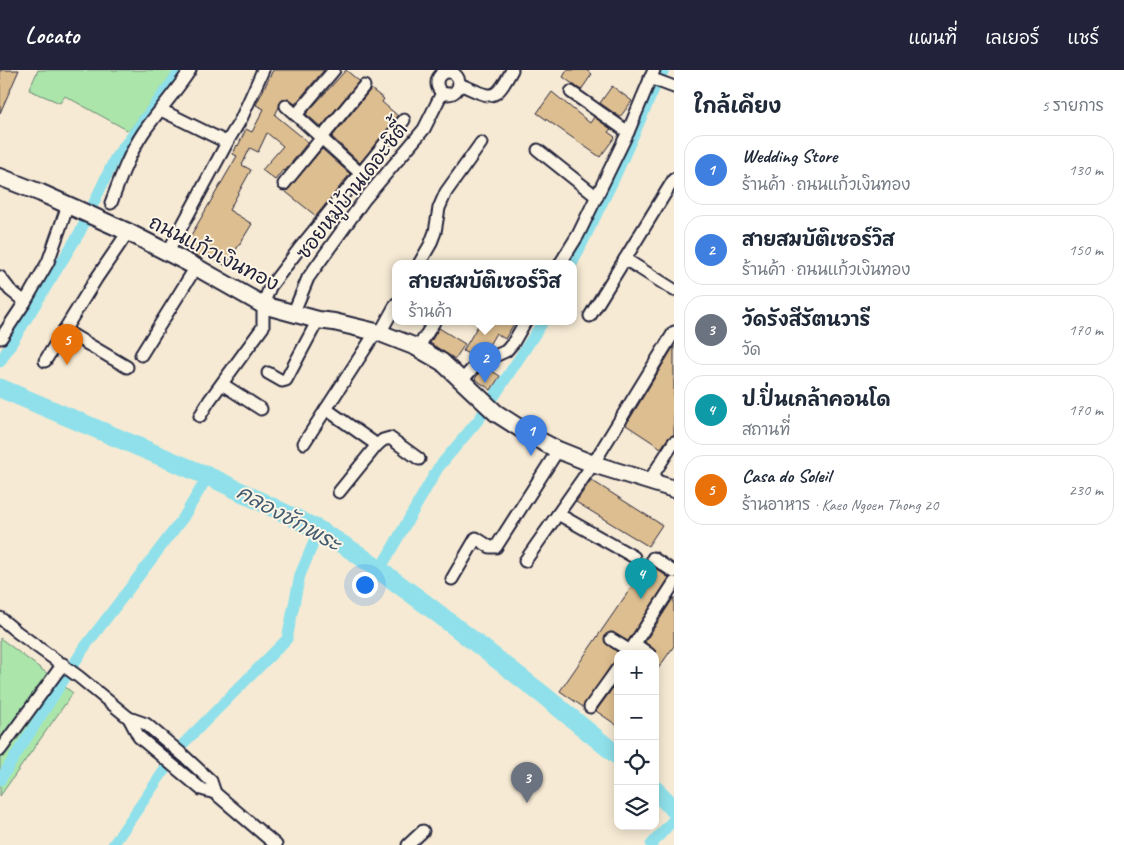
<!DOCTYPE html>
<html lang="th">
<meta charset="utf-8">
<style>
body{margin:0;font-family:Caveat,"Playpen Sans Thai",sans-serif;background:#f2f2f3;color:#1f2937}
.controls{position:absolute;right:15px;bottom:15px;display:grid;overflow:hidden;border-radius:10px;box-shadow:0 2px 12px #0003}
.controls button{width:45px;height:45px;display:grid;place-items:center;padding:0;border:0;border-bottom:1px solid #e0e1e3;background:#fff;color:#1f2937;font:25px sans-serif}
.you{position:absolute;left:364px;top:514px;width:18px;height:18px;margin:-12px;border:4px solid #fff;border-radius:50%;background:#1a73e8;box-shadow:0 0 0 8px #1a73e833}
.badge{display:grid;place-items:center;width:32px;height:32px;border-radius:50%;background:#22223b;color:#fff;font-size:16px;font-weight:700}
.pin{position:absolute;translate:-50% -41px;filter:drop-shadow(0 1px 2px #0008)}
.pin::after{content:'';position:absolute;top:26px;width:18px;height:15px;background:inherit;clip-path:polygon(0 0,100% 0,50% 100%)}
.popup{position:absolute;left:392px;top:190px;width:185px;height:65px;box-sizing:border-box;display:grid;place-content:center;border-radius:10px;background:#fff;filter:drop-shadow(0 1px 4px #0005);font-size:16px;white-space:nowrap;color:#747a83}
.popup b{font-size:19px;color:#1f2937}
.popup::after{content:'';position:absolute;left:50%;top:100%;margin-left:-10px;border:10px solid transparent;border-top-color:#fff}
.list{margin:0;padding:0;list-style:none}
h2{display:flex;justify-content:space-between;align-items:center;height:65px;margin:0;padding:0 20px;font-size:21px}
h2 small{font-size:16px;font-weight:400;color:#747a83}
.list li{display:grid;grid-template-columns:32px 1fr auto;gap:15px;align-items:center;box-sizing:border-box;height:70px;margin:0 10px 10px;padding:0 10px;border:1px solid #e0e1e3;border-radius:20px}
.list b{display:block;font-size:19px;white-space:nowrap}
.list p{margin:0;font-size:16px;white-space:nowrap;color:#747a83}
.list em{font-size:16px;font-style:normal;color:#747a83}
.icon{flex:none;width:28px;height:28px;fill:none;stroke:currentColor;stroke-width:2;stroke-linecap:round;stroke-linejoin:round}
.map{position:relative;flex:none;width:674px;height:775px;overflow:hidden}
header{display:flex;align-items:center;gap:30px;box-sizing:border-box;height:70px;padding:0 25px;background:#22223b;color:#fff}
header strong{font-size:24px}
nav{display:flex;gap:28px;margin-inline-start:auto;font-size:18px}
main{display:flex}
aside{flex:1;background:#fff}
.map>svg:first-child{display:block}
</style>
<header>
<strong>Locato</strong>
<nav><a>แผนที่</a><a>เลเยอร์</a><a>แชร์</a></nav>
</header>
<main>
<div class="map">
<svg width="674" height="775" viewBox="0 0 674 775">
<rect width="100%" height="100%" fill="#f6ead4"/>
<filter id="ink" filterUnits="userSpaceOnUse"><feTurbulence type="fractalNoise" baseFrequency=".02" numOctaves="2"/><feDisplacementMap in="SourceGraphic" scale="10" xChannelSelector="R" yChannelSelector="G"/><feConvolveMatrix kernelMatrix="1 2 1 2 8 2 1 2 1" color-interpolation-filters="sRGB"/></filter>
<g filter="url(#ink)">
<g fill="#abe5aa" stroke="#668472">
<path d="M38,0H176L129,61L65,26L60,33L29,20Z"/>
<path d="M0,568L73,623L0,726Z"/>
</g>
<g fill="none" stroke-linecap="round" stroke-linejoin="round">
<g stroke="#8fe0ea" stroke-width="11">
<path d="M572,194L614,109L659,8L664,0"/>
<path d="M0,292L80,162L115,88L181,0"/>
<path d="M379,501L438,398L480,348L543,252"/>
<path d="M0,710L84,578L183,448L208,406"/>
<path d="M113,775L181,676L287,569L300,505L319,460"/>
<path d="M651,775L674,749"/>
</g>
<g stroke="#8fe0ea" stroke-width="19">
<path d="M0,318L219,411L319,460L356,483L427,535L547,628L618,686"/>
<path d="M655,720L674,739"/>
</g>
</g>
<g fill="#ddbe90" stroke="#22223b">
<path d="M0,0H19L0,43Z"/>
<path d="M273,0H324L295,34L288,29H283L275,45L308,72L285,101L283,100L275,110L262,100L283,76L267,63L258,82L250,78L242,95L251,100L229,140L252,154L226,196L204,183L201,188L183,179L237,86L233,84L237,75L238,76L246,59L252,62L264,39L256,35Z"/>
<path d="M346,0L359,11L321,57L306,44Z"/>
<path d="M567,0H586L592,4L581,20L563,7Z"/>
<path d="M612,16L632,31L620,47L600,33Z"/>
<path d="M371,19L384,29L382,32L398,46L360,93L332,67Z"/>
<path d="M552,22L590,53L594,47L611,59L608,62L615,67L600,87L537,43Z"/>
<path d="M322,79L350,104L316,146L286,122Z"/>
<path d="M480,252H515L505,269L496,263L485,282L474,287L463,281Z"/>
<path d="M439,258L465,274L455,289L430,273Z"/>
<path d="M674,276V365L668,368L661,378L626,355Z"/>
<path d="M487,298L500,306L491,320L475,309L481,300Z"/>
<path d="M591,410L662,455L648,476L576,432Z"/>
<path d="M648,493L669,508L628,571L612,562L605,565V573L620,584H618V591L612,594L583,637L560,621Z"/>
<path d="M674,527V576L655,603L656,581L645,572Z"/>
<path d="M618,611V656L596,641Z"/>
</g>
<g fill="none" stroke-linecap="round" stroke-linejoin="round">
<defs>
<g id="street">
<circle cx="448" cy="13" r="11"/>
<path d="M650,8L674,17"/>
<path d="M459,14C492,27 493,35 512,0"/>
<path d="M571,22L628,62"/>
<path d="M286,36L360,103"/>
<path d="M161,40L226,72"/>
<path d="M296,45L334,0"/>
<path d="M538,80L597,127"/>
<path d="M284,114L364,16"/>
<path d="M111,133C120,109 129,84 143,63C158,41 176,22 190,0"/>
<path d="M168,182L229,69L241,49L263,0"/>
<path d="M625,189L674,220"/>
<path d="M419,194L430,175L435,162L439,138L446,122L481,73"/>
<path d="M560,194L578,165L628,62L654,0"/>
<path d="M0,207L10,220L25,232"/>
<path d="M293,244L308,208L364,130L424,59L442,23"/>
<path d="M590,246L674,109"/>
<path d="M64,260L127,297"/>
<path d="M380,263L396,234"/>
<path d="M1,268L25,232L48,192L68,135"/>
<path d="M418,278L434,252"/>
<path d="M141,285L196,197"/>
<path d="M45,291L96,209L128,162"/>
<path d="M268,303L282,311L286,310L318,250"/>
<path d="M462,310L477,294L506,281L513,273L525,252"/>
<path d="M222,314L261,339"/>
<path d="M326,339L377,375"/>
<path d="M200,346L209,331L263,257V235L270,217L299,179L404,50"/>
<path d="M304,373L376,262"/>
<path d="M649,411L674,372"/>
<path d="M339,422L377,375L383,370L390,368L419,389"/>
<path d="M558,444L634,487"/>
<path d="M653,488L674,502"/>
<path d="M525,491L593,394L674,262"/>
<path d="M452,509L476,468L490,477H496L558,380"/>
<path d="M0,548L17,562L79,607L129,648L139,667L201,719L215,723L276,775"/>
<path d="M611,569L630,581"/>
<path d="M635,574L649,584"/>
<path d="M628,584L674,513"/>
<path d="M590,637L618,598"/>
<path d="M129,648L146,654L184,686L211,711L215,723"/>
<path d="M0,680L63,594"/>
<path d="M408,775L423,761"/>
</g>
<path id="secondary" d="M0,107L41,123L128,162L196,197L263,235L318,250L334,252L380,263L416,277L442,292L496,343L535,368L558,380L593,394L674,419"/>
</defs>
<use href="#street" stroke="#22223b" stroke-width="15"/>
<use href="#secondary" stroke="#22223b" stroke-width="20"/>
<use href="#street" stroke="#fcf5e5" stroke-width="11"/>
<use href="#secondary" stroke="#fcf5e5" stroke-width="16"/>
</g>
</g>
<g text-anchor="middle" dominant-baseline="central" stroke-width="4" stroke-linejoin="round" paint-order="stroke">
<g font-size="20" fill="#22223b" stroke="#fcf5e5">
<text transform="translate(352 121) rotate(-52)">ซอยหมู่บ้านเดอะซิตี้</text>
<text transform="translate(214 183) rotate(27)">ถนนแก้วเงินทอง</text>
</g>
<g font-size="21" font-style="italic" fill="#435b70" stroke="#fcf5e5">
<text transform="translate(289 448) rotate(29)">คลองชักพระ</text>
</g>
</g>
</svg>
<div class="controls">
<button>+</button>
<button>−</button>
<button><svg class="icon" aria-label="locate" viewBox="0 0 24 24"><circle cx="12" cy="12" r="6"/><path d="M12 2v4M12 18v4M2 12h4M18 12h4"/></svg></button>
<button><svg class="icon" aria-label="layers" viewBox="0 0 24 24"><path d="M12 4l9 5-9 5-9-5zM3 14l9 5 9-5"/></svg></button>
</div>
<div class="you"></div>
<div class="pin badge" style="left:531px;top:386px;background:#3f7fe0">1</div>
<div class="pin badge" style="left:485px;top:313px;background:#3f7fe0">2</div>
<div class="popup"><b>สายสมบัติเซอร์วิส</b>ร้านค้า</div>
<div class="pin badge" style="left:527px;top:733px;background:#6b7280">3</div>
<div class="pin badge" style="left:641px;top:529px;background:#0f9aa8">4</div>
<div class="pin badge" style="left:67px;top:295px;background:#e8710a">5</div>
</div>
<aside>
<h2>ใกล้เคียง<small>5 รายการ</small></h2>
<ul class="list">
<li><span class="badge" style="background:#3f7fe0">1</span><div><b>Wedding Store</b><p>ร้านค้า · ถนนแก้วเงินทอง</p></div><em>130 m</em></li>
<li><span class="badge" style="background:#3f7fe0">2</span><div><b>สายสมบัติเซอร์วิส</b><p>ร้านค้า · ถนนแก้วเงินทอง</p></div><em>150 m</em></li>
<li><span class="badge" style="background:#6b7280">3</span><div><b>วัดรังสีรัตนวารี</b><p>วัด</p></div><em>170 m</em></li>
<li><span class="badge" style="background:#0f9aa8">4</span><div><b>ป.ปิ่นเกล้าคอนโด</b><p>สถานที่</p></div><em>170 m</em></li>
<li><span class="badge" style="background:#e8710a">5</span><div><b>Casa do Soleil</b><p>ร้านอาหาร · Kaeo Ngoen Thong 20</p></div><em>230 m</em></li>
</ul>
</aside>
</main>
